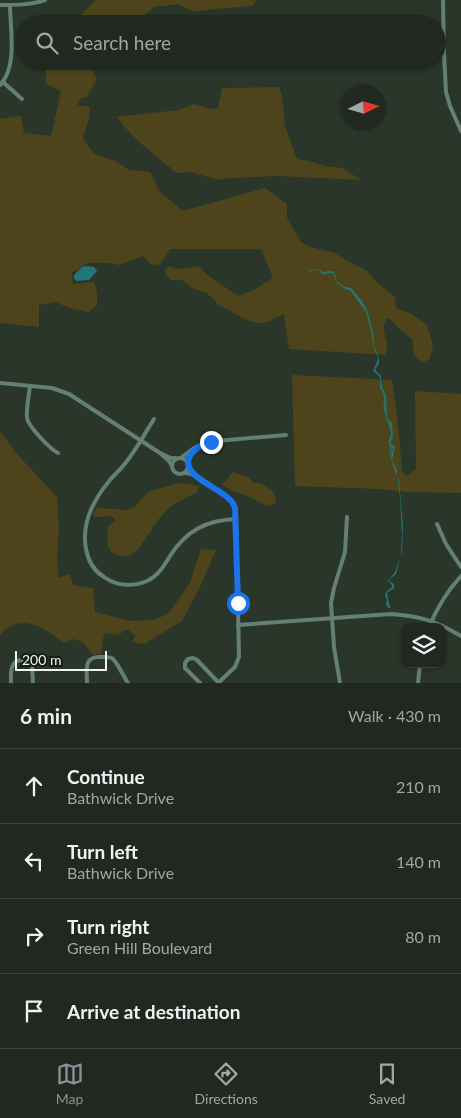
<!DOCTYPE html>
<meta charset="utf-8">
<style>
body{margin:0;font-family:Lato,sans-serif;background:#2d342c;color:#f1f3f6}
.controls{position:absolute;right:15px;bottom:15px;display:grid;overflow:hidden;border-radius:10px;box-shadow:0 1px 4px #0004}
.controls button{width:45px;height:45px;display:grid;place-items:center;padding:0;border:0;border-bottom:1px solid #3d443d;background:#20281f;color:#f1f3f6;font:25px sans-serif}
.compass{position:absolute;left:341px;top:85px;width:45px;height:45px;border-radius:50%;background:#20281f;box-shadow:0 1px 4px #0004;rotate:85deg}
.scale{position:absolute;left:15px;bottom:12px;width:92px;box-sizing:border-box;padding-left:5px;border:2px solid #eef6ee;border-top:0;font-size:14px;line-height:18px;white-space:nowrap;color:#eef6ee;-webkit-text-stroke:4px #161b16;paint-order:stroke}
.stop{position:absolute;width:15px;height:15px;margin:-11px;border:4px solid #1a73e8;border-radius:50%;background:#fff}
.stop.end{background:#1a73e8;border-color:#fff;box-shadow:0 1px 5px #0008}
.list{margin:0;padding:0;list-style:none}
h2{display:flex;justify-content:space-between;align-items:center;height:65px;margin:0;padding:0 20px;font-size:21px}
h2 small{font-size:16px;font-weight:400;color:#a2a6a4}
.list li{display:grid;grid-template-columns:32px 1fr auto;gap:15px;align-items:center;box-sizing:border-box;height:75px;padding:0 20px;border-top:1px solid #3d443d}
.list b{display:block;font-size:19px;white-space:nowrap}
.list p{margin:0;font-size:16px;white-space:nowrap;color:#a2a6a4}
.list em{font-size:16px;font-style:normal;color:#a2a6a4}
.icon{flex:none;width:28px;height:28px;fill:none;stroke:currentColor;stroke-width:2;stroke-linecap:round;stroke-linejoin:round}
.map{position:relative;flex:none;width:461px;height:683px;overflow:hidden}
.search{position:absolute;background:#20281f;box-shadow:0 1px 4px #0004;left:15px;right:15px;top:15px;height:55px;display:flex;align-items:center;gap:12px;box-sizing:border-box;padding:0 18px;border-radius:28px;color:#a2a6a4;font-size:19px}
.sheet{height:365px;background:#20281f}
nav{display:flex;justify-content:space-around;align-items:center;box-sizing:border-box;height:70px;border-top:1px solid #3d443d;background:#20281f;font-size:14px;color:#a2a6a4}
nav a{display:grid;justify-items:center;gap:2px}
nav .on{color:#8c9099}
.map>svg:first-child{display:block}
</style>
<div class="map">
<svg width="461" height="683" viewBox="0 0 461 683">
<rect width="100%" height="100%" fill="#2a3629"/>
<g fill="#4e441c">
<path d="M96,0H257L252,6L214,9L193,12L179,4L154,7L139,19L138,24H71Z"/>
<path d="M46,61H100L99,66L93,73L97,79L87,97L80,99L77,105L90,107L89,118L83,138L94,154L115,161L129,170L150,172L160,192L183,211L265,188L287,204V218L301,242L310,247L332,252L367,271L379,284L395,297L396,308L412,314L427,325L433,346L430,358L423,363L414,356L412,339L403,332L391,320L386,318L383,328L387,342L386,355L289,349L284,314L268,322L259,323L249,321L219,305L207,293L192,288L182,280H171L164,272L169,266C179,271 189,268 199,266L206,274L238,296L252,291L273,278L261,249H170L160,265L151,264L143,256L119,265L109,263H87L72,273L73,284L94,282L97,292V305L88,312L73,309L55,302L39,305V327L0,323V119L21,116L24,133L51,136L61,91L46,84Z"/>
<path d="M279,87L282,96L285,126L297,159L309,161L325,166L342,168L361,180L278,176L231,178L219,180L191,172L177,173C155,156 134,139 116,117L179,110L194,104L212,109L218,108L222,88Z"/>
<path d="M292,375L392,380L398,423L402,472L407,476L416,469L415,391L461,394V493L407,492L380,489L295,486Z"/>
<path d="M0,431L16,453L57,497L59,528L57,561L59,578L70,574L73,585L93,588L95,612L130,621L154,620L168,614L190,583L201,549L216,550L200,587L182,621L144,644L132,642L135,636L129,630H124L119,635L104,633L101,654H92L83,642L73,639L64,643C45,628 20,611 0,635Z"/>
<path d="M233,472L248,477L254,483H261L274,492L276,503L271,504V506L265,505L248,496L235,492L222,485Z"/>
<path d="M180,483L190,484L199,487L196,493C184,499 173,503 164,513C154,523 141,551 130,555C126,557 119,556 115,554C105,550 107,536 108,527L116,520L112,516L95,517L93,513L97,508L127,510L134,507L149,491Z"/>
</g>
<g fill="#237776">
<path d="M86,266L94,267L97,271L89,280L76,281L74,278V275L82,267Z"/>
<path d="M318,269L323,272L332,271L334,272L337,282L345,287L351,288L362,301L367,310L373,333L374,346L379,359V363L375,370L381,376V384L386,396L387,418L392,423L393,436L390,444L393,445L395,447L392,460L397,470L396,476L399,480L403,526L402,552L396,574L389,580L390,582L394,584V588L387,593L389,604L391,608H388L386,604L387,600L385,595L387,591L392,587V585L388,581L395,572L401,556L402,534L400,496L398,481L391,458L393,448L389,444V440L391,435L390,424L386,418L384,398L383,393L380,387V379L379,376L373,371L377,362L378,358L374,349L371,331L366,312L350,290L345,289L337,283L333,273L322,274L319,270C310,270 302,276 294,280L310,271Z"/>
</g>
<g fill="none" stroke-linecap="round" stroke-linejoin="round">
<g stroke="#237776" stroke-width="1">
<path d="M384,401L385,412"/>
<path d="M388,421L390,429"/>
<path d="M390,440L391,456"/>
</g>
<g stroke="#647f74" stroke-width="4">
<path d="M443,0L444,53L446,92L450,106L461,131"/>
<path d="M0,5C15,5 31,5 45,0"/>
<path d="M3,82L22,99"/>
<path d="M0,85C18,67 10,28 10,5"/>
<path d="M0,383L52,388L69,394L160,453"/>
<path d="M30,386C29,396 26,408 27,418C28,426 50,449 58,453"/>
<path d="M154,419C144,435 135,452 123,466C119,471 114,475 110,480C94,499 81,523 86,549C88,560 94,571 104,577C116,586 133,587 147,581C158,576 164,566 170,556C186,531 206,520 236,519"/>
<path d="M200,445L216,441L286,435"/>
<path d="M182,457L194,448L200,445L190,455L188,464"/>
<circle cx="180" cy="466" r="8"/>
<path d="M172,466L169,461L160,453L171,458H176"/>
<path d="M185,473L191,474L204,481L193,473L189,467"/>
<path d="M204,481C217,490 232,496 236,512L239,657L235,667L218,683"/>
<path d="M437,524L446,544L461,567"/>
<path d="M238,625L391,614C420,616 436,621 461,636"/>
<path d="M429,627C437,608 447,591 461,576"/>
<path d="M11,683C11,678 10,670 13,665C17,657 27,660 32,666L33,683"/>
<path d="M87,683C87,670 83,656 101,657C105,657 110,656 113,659C118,664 124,677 128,683"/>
<path d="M200,683L185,668V663L188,659L193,658L197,660L218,682"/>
<path d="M340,683L334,647L331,603L334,588L345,552L347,517"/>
<path d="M418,683L420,664"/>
</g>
</g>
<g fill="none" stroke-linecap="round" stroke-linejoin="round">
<path stroke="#1a73e8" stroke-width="6" d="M211,442C203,444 196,447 191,454C176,475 222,488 231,501C233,502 234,506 235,508L238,603"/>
</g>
</svg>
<div class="controls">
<button><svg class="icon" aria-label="layers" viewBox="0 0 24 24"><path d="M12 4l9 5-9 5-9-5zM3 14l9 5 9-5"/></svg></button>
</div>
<svg class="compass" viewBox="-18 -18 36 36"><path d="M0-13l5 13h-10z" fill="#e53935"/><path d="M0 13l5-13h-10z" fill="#a2a6a4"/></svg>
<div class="scale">200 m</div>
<div class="stop" style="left:238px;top:603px"></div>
<div class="stop end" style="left:211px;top:442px"></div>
<div class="search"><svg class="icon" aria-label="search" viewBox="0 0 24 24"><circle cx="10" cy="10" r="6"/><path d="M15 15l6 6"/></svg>Search here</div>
</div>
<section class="sheet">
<h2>6 min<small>Walk · 430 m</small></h2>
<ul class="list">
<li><svg class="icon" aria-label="ahead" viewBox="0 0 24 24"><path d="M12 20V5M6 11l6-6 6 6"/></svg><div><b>Continue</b><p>Bathwick Drive</p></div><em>210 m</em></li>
<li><svg class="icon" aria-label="left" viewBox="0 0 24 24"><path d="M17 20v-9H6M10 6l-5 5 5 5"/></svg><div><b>Turn left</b><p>Bathwick Drive</p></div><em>140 m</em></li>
<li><svg class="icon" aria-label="right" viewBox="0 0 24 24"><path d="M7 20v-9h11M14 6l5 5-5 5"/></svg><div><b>Turn right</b><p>Green Hill Boulevard</p></div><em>80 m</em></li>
<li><svg class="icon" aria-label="arrive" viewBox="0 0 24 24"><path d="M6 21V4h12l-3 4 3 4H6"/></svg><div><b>Arrive at destination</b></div></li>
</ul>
</section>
<nav>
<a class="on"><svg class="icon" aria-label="map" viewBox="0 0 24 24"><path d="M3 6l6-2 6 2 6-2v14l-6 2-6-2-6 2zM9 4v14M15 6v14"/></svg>Map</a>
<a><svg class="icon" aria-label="directions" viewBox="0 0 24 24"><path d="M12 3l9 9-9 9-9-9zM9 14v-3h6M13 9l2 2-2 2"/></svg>Directions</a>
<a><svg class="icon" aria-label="saved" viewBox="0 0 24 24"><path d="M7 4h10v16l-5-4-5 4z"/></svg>Saved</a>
</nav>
